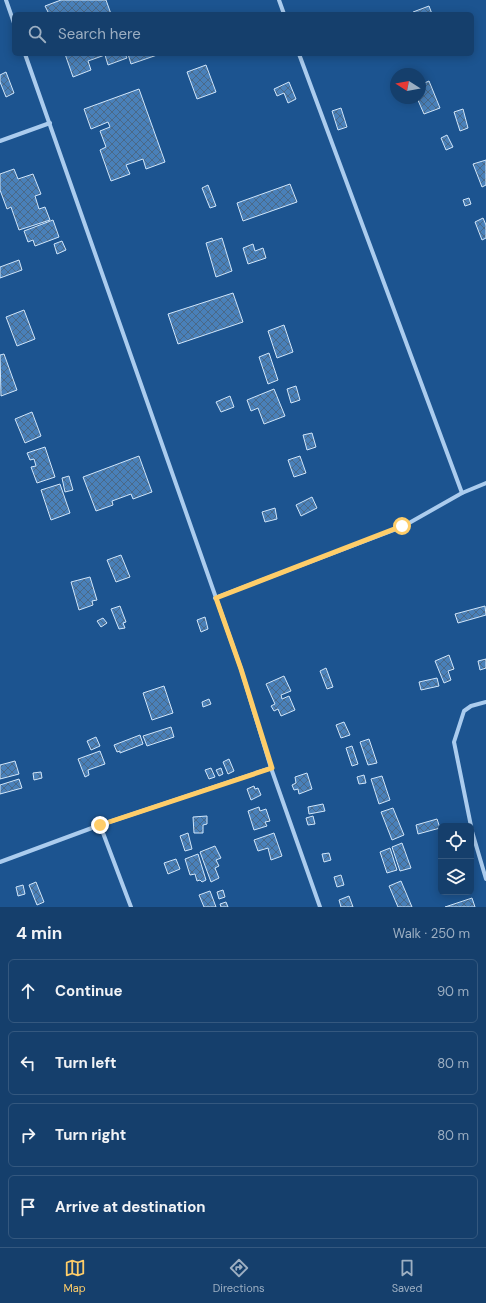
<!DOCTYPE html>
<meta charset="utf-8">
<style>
body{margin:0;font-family:"DM Sans",sans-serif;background:#1e4672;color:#f1f3f6}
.controls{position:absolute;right:12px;bottom:12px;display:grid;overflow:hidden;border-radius:6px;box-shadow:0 2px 10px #0003}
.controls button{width:36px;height:36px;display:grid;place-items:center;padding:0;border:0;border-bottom:1px solid #34587f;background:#153f6c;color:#f1f3f6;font:20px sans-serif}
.compass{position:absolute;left:390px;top:68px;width:36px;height:36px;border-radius:50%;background:#153f6c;box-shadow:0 2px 10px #0003;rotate:281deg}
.stop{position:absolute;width:12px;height:12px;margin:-9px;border:3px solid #fecd69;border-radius:50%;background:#fff}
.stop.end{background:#fecd69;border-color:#fff;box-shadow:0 1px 4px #0008}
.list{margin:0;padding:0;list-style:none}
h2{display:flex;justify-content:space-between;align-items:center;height:52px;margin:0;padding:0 16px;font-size:17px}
h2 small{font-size:13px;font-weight:400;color:#9dafc2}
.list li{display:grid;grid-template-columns:26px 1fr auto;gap:12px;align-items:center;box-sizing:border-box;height:64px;margin:0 8px 8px;padding:0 8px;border:1px solid #34587f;border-radius:6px}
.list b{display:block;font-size:15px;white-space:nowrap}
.list em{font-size:13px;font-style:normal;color:#9dafc2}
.icon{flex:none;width:22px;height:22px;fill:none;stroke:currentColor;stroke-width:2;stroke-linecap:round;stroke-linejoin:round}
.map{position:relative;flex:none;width:486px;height:907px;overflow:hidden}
.search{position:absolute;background:#153f6c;box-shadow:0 2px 10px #0003;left:12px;right:12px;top:12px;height:44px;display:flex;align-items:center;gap:10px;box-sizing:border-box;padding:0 14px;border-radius:6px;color:#9dafc2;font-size:15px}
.sheet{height:340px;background:#153f6c}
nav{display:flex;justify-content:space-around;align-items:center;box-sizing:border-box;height:56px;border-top:1px solid #34587f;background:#153f6c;font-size:11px;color:#9dafc2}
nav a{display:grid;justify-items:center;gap:2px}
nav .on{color:#fecd69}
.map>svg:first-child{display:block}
</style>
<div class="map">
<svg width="486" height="907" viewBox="0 0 486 907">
<defs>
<pattern id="building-cross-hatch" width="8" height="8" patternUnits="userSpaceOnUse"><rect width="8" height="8" fill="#4980b9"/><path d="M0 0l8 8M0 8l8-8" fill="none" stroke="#4a6988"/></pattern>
</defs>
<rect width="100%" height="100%" fill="#1c5490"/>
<g fill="url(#building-cross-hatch)" stroke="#d1e6fa">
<path d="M61,0H106L111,14H49L45,6Z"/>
<path d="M429,6L432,14H414L413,12Z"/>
<path d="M65,54H125L127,58L108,65L105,55L88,61L91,70L73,77Z"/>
<path d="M128,54H160L131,64Z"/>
<path d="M206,65L216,92L197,99L187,72Z"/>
<path d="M6,72L14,93L6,97L0,82V75Z"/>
<path d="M429,81L440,108L424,114L417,98H420V85Z"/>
<path d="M289,82L296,99L288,103L284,93L277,96L274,89Z"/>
<path d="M139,89L165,162L146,169L143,159L126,165L130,174L111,181L100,150L106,147L100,131L110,127L108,122L91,129L84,109Z"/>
<path d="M341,108L347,127L338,130L332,111Z"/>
<path d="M463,109L468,128L460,131L454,112Z"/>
<path d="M447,135L453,147L446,150L441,138Z"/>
<path d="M486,160V185L482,187L473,164Z"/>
<path d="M14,169L18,179L33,174L41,194L35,196L39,209L45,207L50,220L19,230L11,207L7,209L0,190V174Z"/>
<path d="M290,184L297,202L243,221L237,203Z"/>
<path d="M208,185L216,206L210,208L202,188Z"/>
<path d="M469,198L471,204L465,206L463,200Z"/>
<path d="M483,218L486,225V238L482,240L475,222Z"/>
<path d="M53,220L59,237L35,246L33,240L28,242L24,231Z"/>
<path d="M222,238L232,271L216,277L206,243Z"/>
<path d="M62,241L66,250L57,254L54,244Z"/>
<path d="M253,244L255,251L263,248L266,258L248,264L243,248Z"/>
<path d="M19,260L22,270L0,278V267Z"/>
<path d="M233,293L243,322L178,344L168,314Z"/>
<path d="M24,310L35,339L17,346L6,317Z"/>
<path d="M284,325L293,352L277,358L268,331Z"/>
<path d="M269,353L278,380L268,384L259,357Z"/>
<path d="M4,354L17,390L1,396L0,355Z"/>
<path d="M296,386L300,400L291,403L287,389Z"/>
<path d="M274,389L285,416L264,424L258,408L251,411L247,400Z"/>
<path d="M230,396L234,407L221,412L216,402Z"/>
<path d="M32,412L41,436L25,443L15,419Z"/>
<path d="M312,433L316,447L307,450L303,435Z"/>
<path d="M45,447L55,477L37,483L31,467L36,466L34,459L30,460L27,453Z"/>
<path d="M139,456L152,492L133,499L131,494L112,501L113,505L96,511L83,477Z"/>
<path d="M300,456L306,473L294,477L288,460Z"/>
<path d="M69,476L73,490L65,492L62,478Z"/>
<path d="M60,484L70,513L51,520L41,490Z"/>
<path d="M312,497L317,508L301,516L296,505Z"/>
<path d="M275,508L277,519L265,522L262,512Z"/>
<path d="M121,555L130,577L116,582L107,560Z"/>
<path d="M90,577L97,600L92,601L93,605L79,610L71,582Z"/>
<path d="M120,606L126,622L123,623L125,628L119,629L111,609Z"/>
<path d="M485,606L486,615L458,623L455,614Z"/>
<path d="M205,617L208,629L201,632L197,620Z"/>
<path d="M103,618L107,623L101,627L97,621Z"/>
<path d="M449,655L454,669L448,671L451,680L444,683L435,661Z"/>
<path d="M486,659V668L480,670L478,661Z"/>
<path d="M326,668L333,687L327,689L320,671Z"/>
<path d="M284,676L291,691L281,695L282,699L289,696L295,710L281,716L278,709L274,711L271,706L275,704L266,684Z"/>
<path d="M437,678L439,686L421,690L419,682Z"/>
<path d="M164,686L173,713L152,720L143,693Z"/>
<path d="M209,699L211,704L203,707L202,702Z"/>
<path d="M344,722L350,735L341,738L336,725Z"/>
<path d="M171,727L174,737L147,746L143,736Z"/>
<path d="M140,735L143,744L120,753V751L117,752L114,745Z"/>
<path d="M96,737L100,746L91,750L87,741Z"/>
<path d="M369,739L377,763L368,765L360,742Z"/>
<path d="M352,746L358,764L352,766L346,748Z"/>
<path d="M100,751L105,764L88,770L89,775L85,777L78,759Z"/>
<path d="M229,759L234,771L228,774L223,762Z"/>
<path d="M15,761L19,774L0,779V765Z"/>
<path d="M211,768L215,777L209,779L205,770Z"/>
<path d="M221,768L223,774L219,776L216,770Z"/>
<path d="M41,772L42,778L34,780L33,773Z"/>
<path d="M307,773L312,789L299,794L298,789L294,790L292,785L296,783L295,777Z"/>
<path d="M364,775L366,783L359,784L357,777Z"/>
<path d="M382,776L390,800L379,804L371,779Z"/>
<path d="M19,779L22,788L0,794V785Z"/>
<path d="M254,786L255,789L258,788L261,795L251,800L247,789Z"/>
<path d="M323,804L325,811L309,814L308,807Z"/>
<path d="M259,807L260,811L266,809L270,821L265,822L267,826L254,830L248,811Z"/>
<path d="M393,808L404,835L392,840L381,812Z"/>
<path d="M207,816V824L203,825V833H194L193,817Z"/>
<path d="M313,816L315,824L308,825L306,818Z"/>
<path d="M437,819L440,828L418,834L416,825Z"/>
<path d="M188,833L192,849L185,851L180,836Z"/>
<path d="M274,833L282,856L271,860L268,848L258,851L254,840Z"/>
<path d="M402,843L411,868L400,871L392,847Z"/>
<path d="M215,846L221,858L216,860L219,866L215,868L219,878L211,882L200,852Z"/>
<path d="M390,848L397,870L387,873L380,852Z"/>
<path d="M329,853L331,860L324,862L322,854Z"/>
<path d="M198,854L206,880L202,882L200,880L197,881L195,874L190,875L185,859Z"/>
<path d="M176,859L180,869L168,874L164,863Z"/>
<path d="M341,875L344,885L337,887L334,877Z"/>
<path d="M401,881L412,907H398L389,886Z"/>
<path d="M36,882L44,902L37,905L29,885Z"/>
<path d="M23,885L25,894L18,896L16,887Z"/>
<path d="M223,890L225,897L219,899L217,892Z"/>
<path d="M210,891L216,907H204L199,895Z"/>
<path d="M349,896L353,907H341L339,900Z"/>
<path d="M472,898L475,907H445Z"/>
<path d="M226,902L228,907H221L220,904Z"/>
</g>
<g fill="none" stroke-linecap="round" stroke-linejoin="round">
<g stroke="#abccee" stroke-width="4">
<path d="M6,0L14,23"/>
<path d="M279,0L284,14"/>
<path d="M25,54L241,669L271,768L320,907"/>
<path d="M299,54L462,493L486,483"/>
<path d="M0,141L50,123"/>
<path d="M215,598L402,527L462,493"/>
<path d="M100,825L131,907"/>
<path d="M471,826L454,742L464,711L471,706L486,702"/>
<path d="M471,828L486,879"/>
<path d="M0,862L100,825L271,768"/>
</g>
</g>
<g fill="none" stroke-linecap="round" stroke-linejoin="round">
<path stroke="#fecd69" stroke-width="5" d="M100,825L272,768L241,669L216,598L402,526"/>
</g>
</svg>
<div class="controls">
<button><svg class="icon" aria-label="locate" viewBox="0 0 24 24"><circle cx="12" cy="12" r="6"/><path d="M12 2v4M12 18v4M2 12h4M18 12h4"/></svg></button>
<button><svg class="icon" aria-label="layers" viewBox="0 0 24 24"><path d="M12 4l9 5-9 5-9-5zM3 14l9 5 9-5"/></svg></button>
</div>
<svg class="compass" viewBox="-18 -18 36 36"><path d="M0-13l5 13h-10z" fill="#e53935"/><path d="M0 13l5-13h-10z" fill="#9dafc2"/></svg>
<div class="stop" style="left:402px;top:526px"></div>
<div class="stop end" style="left:100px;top:825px"></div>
<div class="search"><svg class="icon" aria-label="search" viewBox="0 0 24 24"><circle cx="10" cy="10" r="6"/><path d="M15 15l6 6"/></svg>Search here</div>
</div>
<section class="sheet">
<h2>4 min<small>Walk · 250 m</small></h2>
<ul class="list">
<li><svg class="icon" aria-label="ahead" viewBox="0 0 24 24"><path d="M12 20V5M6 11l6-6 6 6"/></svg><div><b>Continue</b></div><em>90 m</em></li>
<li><svg class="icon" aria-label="left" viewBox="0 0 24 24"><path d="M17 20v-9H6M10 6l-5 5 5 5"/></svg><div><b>Turn left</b></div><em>80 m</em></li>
<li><svg class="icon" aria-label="right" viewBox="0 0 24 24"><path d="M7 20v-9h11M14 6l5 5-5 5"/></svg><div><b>Turn right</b></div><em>80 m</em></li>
<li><svg class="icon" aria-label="arrive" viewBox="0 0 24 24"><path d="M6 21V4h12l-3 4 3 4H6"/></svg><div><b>Arrive at destination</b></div></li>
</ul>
</section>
<nav>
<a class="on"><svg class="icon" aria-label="map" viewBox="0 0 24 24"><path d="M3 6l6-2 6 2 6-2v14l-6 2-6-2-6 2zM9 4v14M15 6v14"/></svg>Map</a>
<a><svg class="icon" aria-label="directions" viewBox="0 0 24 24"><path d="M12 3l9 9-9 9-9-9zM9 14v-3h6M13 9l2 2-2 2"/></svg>Directions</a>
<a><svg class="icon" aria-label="saved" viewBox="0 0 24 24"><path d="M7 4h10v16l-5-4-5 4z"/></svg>Saved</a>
</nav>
